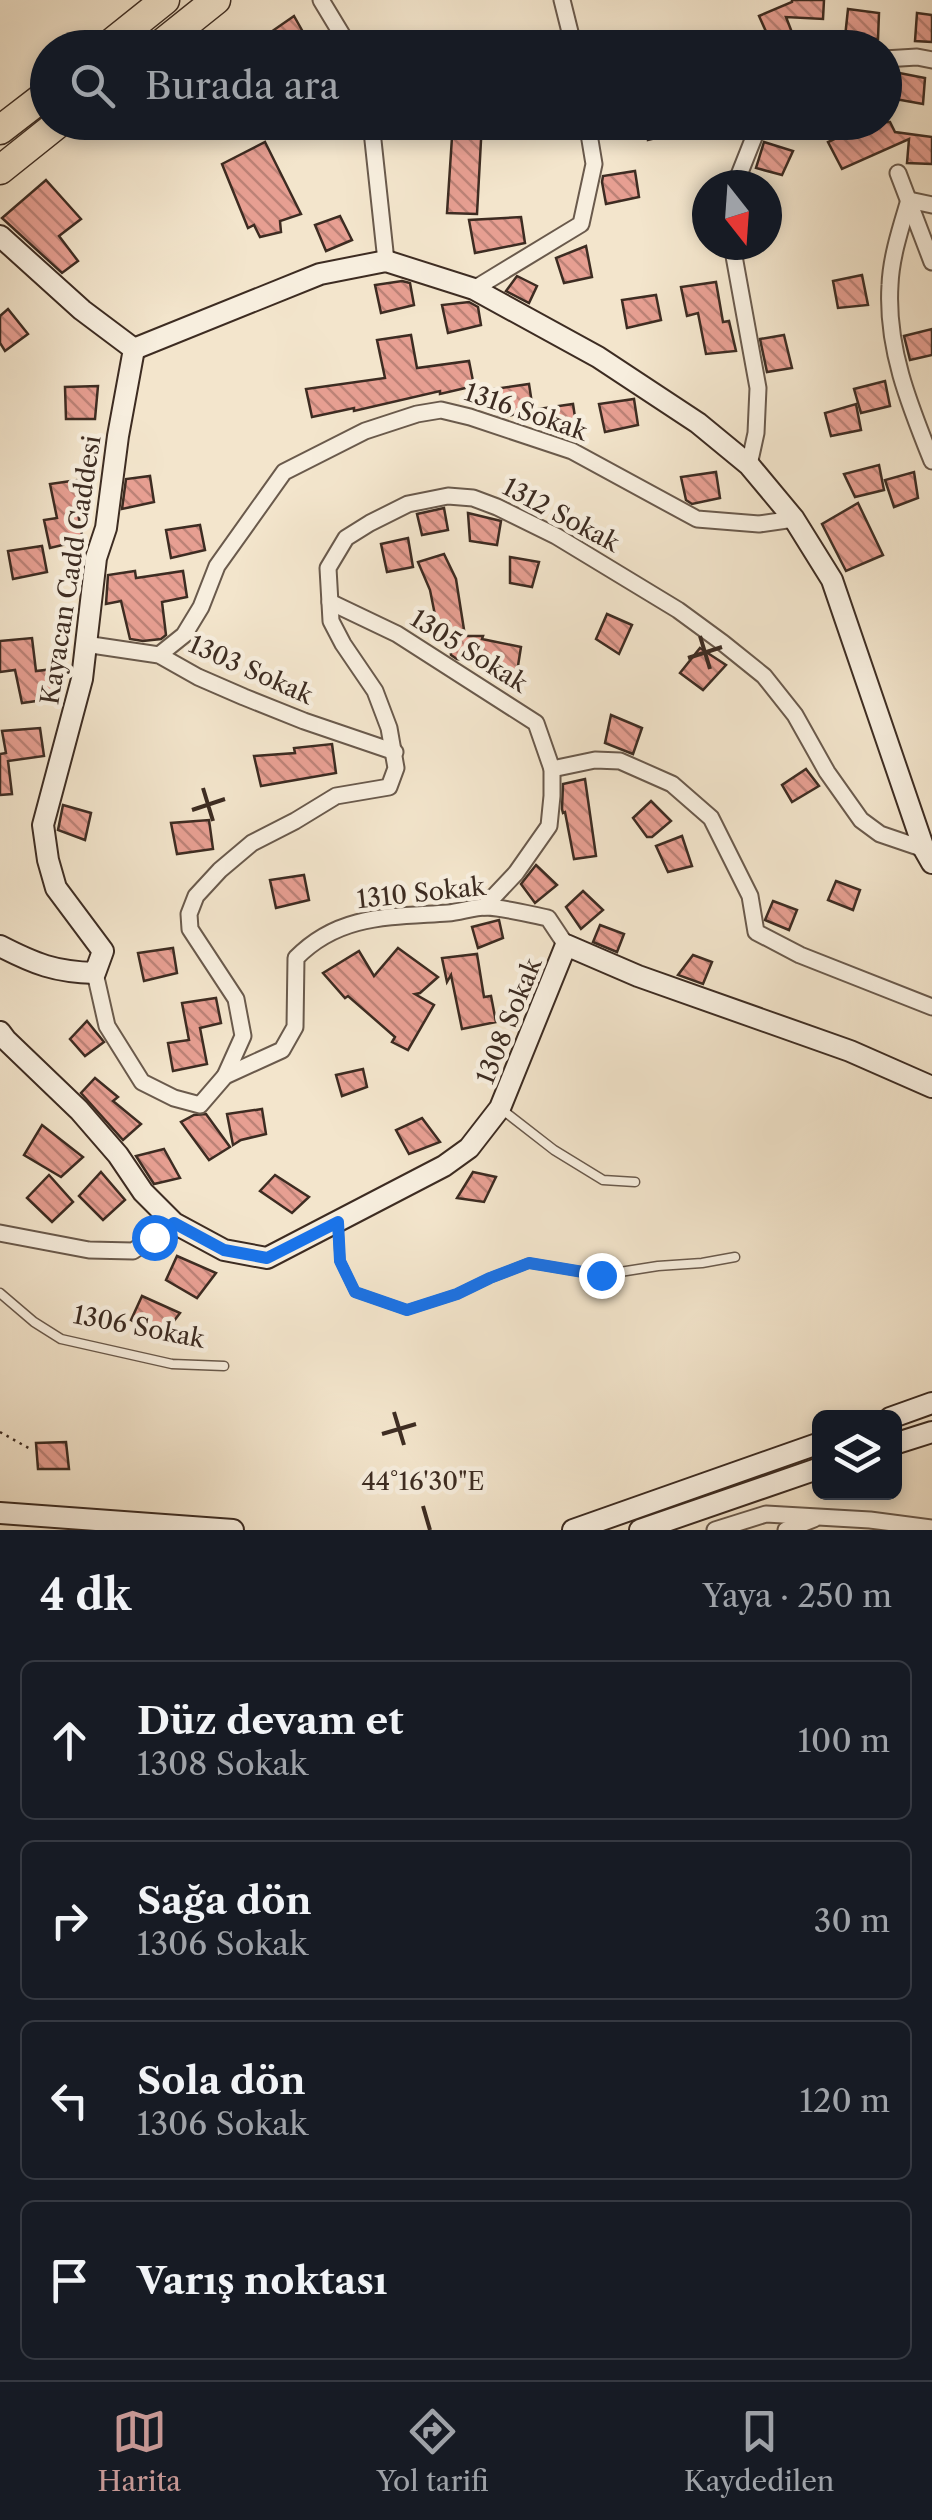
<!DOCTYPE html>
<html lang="tr">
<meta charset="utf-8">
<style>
body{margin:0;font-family:"Libre Caslon Text",serif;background:#20242c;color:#f1f3f6}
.controls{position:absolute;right:30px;bottom:30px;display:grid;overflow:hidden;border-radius:15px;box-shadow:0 5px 15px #0003}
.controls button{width:90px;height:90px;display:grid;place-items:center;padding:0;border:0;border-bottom:2px solid #363941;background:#171b24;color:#f1f3f6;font:50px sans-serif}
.compass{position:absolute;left:692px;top:170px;width:90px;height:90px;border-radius:50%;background:#171b24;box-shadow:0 5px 15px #0003;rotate:163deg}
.stop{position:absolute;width:30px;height:30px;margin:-22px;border:8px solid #1a73e8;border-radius:50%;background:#fff}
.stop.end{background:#1a73e8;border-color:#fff;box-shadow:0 2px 10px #0008}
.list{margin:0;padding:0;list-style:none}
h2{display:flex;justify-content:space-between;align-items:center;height:130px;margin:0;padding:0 40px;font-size:42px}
h2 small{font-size:32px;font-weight:400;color:#9ea1a6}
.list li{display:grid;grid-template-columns:65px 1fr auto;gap:30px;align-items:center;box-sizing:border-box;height:160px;margin:0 20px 20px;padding:0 20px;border:2px solid #363941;border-radius:15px}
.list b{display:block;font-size:38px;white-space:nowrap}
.list p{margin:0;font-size:32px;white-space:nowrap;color:#9ea1a6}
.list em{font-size:32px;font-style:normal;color:#9ea1a6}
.icon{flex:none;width:55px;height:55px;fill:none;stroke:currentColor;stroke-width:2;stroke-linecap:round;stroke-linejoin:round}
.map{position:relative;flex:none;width:932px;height:1530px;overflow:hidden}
.search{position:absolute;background:#171b24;box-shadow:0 5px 15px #0003;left:30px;right:30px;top:30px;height:110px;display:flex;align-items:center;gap:25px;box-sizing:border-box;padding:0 35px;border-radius:55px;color:#9ea1a6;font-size:38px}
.sheet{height:850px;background:#171b24}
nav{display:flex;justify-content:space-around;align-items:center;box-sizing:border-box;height:140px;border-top:2px solid #363941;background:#171b24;font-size:28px;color:#9ea1a6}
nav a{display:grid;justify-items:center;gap:5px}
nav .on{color:#c59692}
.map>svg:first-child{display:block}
</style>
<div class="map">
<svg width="932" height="1530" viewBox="0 0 932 1530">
<defs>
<pattern id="building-back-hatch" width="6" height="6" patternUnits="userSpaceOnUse" patternTransform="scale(2.5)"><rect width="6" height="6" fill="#e79f92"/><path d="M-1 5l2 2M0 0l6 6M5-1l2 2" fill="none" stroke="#bc8277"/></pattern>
</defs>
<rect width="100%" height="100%" fill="#f3e5cc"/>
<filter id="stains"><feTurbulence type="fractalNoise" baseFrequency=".002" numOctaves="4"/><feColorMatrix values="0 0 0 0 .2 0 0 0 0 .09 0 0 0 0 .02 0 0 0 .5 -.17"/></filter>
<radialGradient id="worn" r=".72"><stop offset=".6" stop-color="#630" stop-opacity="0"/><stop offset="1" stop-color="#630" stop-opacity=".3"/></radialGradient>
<g fill="url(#building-back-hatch)" stroke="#3d2c22" stroke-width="2.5">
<path d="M792,0H824L823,19L786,17L798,48H736L735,41L768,36L759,16L792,2Z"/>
<path d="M848,9L879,13L878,39L845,37Z"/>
<path d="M917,13L932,15V42L915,41Z"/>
<path d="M294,16L312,48H248Z"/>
<path d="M884,70L925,78L923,104L884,97Z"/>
<path d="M453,122H482L477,214L447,213Z"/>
<path d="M647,122H680L681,132L648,140Z"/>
<path d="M870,122H890L895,132L932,137V164L907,163L909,139L842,169L828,142Z"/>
<path d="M265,142L301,214L280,221L281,232L260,237L254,225L248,228L222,164Z"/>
<path d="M764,142L793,151L782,175L756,168Z"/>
<path d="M635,171L639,197L606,204L602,182L603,176Z"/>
<path d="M46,180L81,219L59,236L78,261L62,273L2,218Z"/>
<path d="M340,216L352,240L326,251L315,225Z"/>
<path d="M521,217L525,243L475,253L469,220Z"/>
<path d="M586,246L592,277L564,283L556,258Z"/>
<path d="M862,275L868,305L838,308L833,281Z"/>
<path d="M517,276L537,286L529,303L506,291Z"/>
<path d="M402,281L410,283L414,305L381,313L375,285Z"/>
<path d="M716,282L723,322L729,321L736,351L706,354L698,313L687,316L681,287Z"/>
<path d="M656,295L661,320L627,328L622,300Z"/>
<path d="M469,302L478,307L481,325L448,333L442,305Z"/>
<path d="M8,309L28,334L5,351L0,343V316Z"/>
<path d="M932,329V355L910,360L904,336Z"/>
<path d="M411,335L417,368L469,361L474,386L440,394V391L354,411V408L312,417L306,389L385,378L377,340Z"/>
<path d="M784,335L792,368L767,372L760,339Z"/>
<path d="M885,381L890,406L861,413L854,389Z"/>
<path d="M529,384L533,410L504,417L499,415L494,389Z"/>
<path d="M98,386L95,419H66L65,387Z"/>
<path d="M634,399L638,425L605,432L599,404Z"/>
<path d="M573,404L577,430L558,434L542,429L538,409Z"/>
<path d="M856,404L861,430L831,436L825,413Z"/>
<path d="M879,465L884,490L855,497L844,474Z"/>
<path d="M716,472L720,498L692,504L686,500L681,477Z"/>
<path d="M914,472L918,498L894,507L885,480Z"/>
<path d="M150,476L154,502L122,509L126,479Z"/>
<path d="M85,479L90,505L77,508L83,540L50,548L44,520L57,518L50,484Z"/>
<path d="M858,503L883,555L846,571L822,524Z"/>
<path d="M444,508L448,530L422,535L417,514Z"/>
<path d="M468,513L501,521L497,545L470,541Z"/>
<path d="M200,525L205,550L171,558L166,530Z"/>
<path d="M408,538L413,567L387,572L381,544Z"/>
<path d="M42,546L47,572L13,579L8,551Z"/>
<path d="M444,554L456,579L465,636H483L482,639L521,647L517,672L490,668V664L457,659L451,655L449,622L437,625L430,590L418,562Z"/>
<path d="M510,557L539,562L532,587L510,583Z"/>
<path d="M135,571L136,578L183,571L187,597L162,602L166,635L161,639L143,641L130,639L121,601L106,604L108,575Z"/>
<path d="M607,614L632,625L619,654L596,639Z"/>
<path d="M32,638L36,671L54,669L58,698L22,703L15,670L0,672V641Z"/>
<path d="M700,648L726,665L703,690L680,673Z"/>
<path d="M611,715L642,728L633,754L605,743Z"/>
<path d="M40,728L44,756L8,761L12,794L0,795V754L6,753L2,731Z"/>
<path d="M332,744L336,773L261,786L254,756L295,753L294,748Z"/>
<path d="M806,769L819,786L792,802L782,785Z"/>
<path d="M585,779L596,856L574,859L565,812L563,813L562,809L563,784Z"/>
<path d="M651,801L671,821L652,837H647L633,818Z"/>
<path d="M63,805L91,813L85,840L58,830Z"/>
<path d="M209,820L213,849L177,854L171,823Z"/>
<path d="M682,836L692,866L668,872L656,846Z"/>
<path d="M536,865L557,885L535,903L521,884Z"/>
<path d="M304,875L309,900L276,908L270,880Z"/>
<path d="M836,881L860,890L853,910L828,900Z"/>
<path d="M583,891L603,910L581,929L566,907Z"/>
<path d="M773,901L797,910L789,930L765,920Z"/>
<path d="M499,920L503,938L478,948L472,927Z"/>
<path d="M600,925L624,934L617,952L593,942Z"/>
<path d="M173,948L177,973L144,981L138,953Z"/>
<path d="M398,948L438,977L420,993L415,994L434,1005L408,1050L392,1042L395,1037L348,996L345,998L323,973L359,951L374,976Z"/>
<path d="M477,954L484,997L491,996L496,1022L462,1029L451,975L447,982L442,958Z"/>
<path d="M693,955L712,962L703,984L678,975Z"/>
<path d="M216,998L221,1023L200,1028L207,1064L173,1071L168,1043L189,1040L182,1003Z"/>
<path d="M87,1021L104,1042L85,1056L70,1039Z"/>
<path d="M363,1069L367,1087L342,1096L336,1075Z"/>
<path d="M95,1078L118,1097L113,1101L141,1124L123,1140L81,1093Z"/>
<path d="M262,1109L266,1134L241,1140L233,1145L227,1114Z"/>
<path d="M206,1114L230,1147L209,1160L181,1122L194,1115Z"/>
<path d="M422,1118L440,1142L409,1154L396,1130Z"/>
<path d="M42,1125L83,1157L61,1177L24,1155Z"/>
<path d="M164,1149L180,1178L154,1184L136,1156Z"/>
<path d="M101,1172L125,1200L103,1220L79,1196Z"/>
<path d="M473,1172L496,1177L484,1202L457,1198Z"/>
<path d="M49,1175L73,1202L52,1222L27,1198Z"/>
<path d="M275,1175L309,1197L292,1213L260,1191Z"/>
<path d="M177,1256L216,1273L197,1298L166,1280Z"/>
<path d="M142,1296L180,1313L161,1338L131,1320Z"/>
<path d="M66,1442L69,1469H38L36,1443Z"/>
</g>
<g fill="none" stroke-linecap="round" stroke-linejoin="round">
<defs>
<g id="lane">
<path d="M500,1108L554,1150L603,1180L635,1182"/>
<path d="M338,1226L340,1261L355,1292L407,1310L457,1294L490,1278L529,1263L601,1275L658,1266L702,1263L735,1257"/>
<path d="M0,1293L34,1322L61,1339L172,1364L224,1366"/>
</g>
<g id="street">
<path d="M321,0L350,48"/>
<path d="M562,0L574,48"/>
<path d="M884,59L917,57L932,60"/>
<path d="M371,122L386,261"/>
<path d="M898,173L932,262"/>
<path d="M735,185L760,122"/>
<path d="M932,205L909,200C901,227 891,257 890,285C886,347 909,404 932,461"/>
<path d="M732,245L758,388L756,433L749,465"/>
<path d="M474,289L581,224L594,164L587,122"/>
<path d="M330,602L397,634L536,723L552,769V796L549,826L516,873L484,907"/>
<path d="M85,644L159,655L198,677L244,697L304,721L395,752"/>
<path d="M159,655L184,635L201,607L217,566L284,472L365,431L417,414L441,410L470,417L572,451L697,519L759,524L794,519"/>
<path d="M552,769L595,760L620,761L672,784L711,818L750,896L756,932L800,955L932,1007"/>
<path d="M95,973L107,1026L142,1082L174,1098L200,1105L225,1076L282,1050L295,1027L296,958C339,914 390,917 448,913C460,912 474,907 486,907C506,908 528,914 548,918L566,945"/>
<path d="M225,1076L243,1036L236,999L190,929L189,914L196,896L220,870L252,843L295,821L336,796L389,787L396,768L389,728L375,691L343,644L331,621L328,568L346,538L370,523L408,504L448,496L473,498L497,507L556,536L678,610L723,643L764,676L795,715L827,772L861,820L880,834L924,849"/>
<path d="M0,1233L89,1250L133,1251L174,1223"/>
<path d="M715,1530L766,1514L870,1520L932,1528"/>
<path d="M786,1530L814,1519"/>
</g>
<g id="secondary">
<path d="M0,236L82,310L134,349L118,436L106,528L96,558L82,679L43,825L48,860L56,888L103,951L95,973C55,972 35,964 0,946"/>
<path d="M134,349L320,274L386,261L474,289L598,357L698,423L749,465L794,519L832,580L924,849L932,863"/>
<path d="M0,1032L6,1040L79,1110L118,1155L143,1192L174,1223L224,1250L267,1258L444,1166L469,1148L500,1108L566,945L638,976L850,1051L932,1087"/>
<path d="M890,1418L932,1403"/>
<path d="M894,1444L932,1432"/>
<path d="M0,1513L233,1530"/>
<path d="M573,1530L820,1443"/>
<path d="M640,1530L820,1468"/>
</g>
<g id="highway">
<path d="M105,48L165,0"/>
<path d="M156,48L216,0"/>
<path d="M0,130L48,93"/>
<path d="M0,170L60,122"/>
</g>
</defs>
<use href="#lane" stroke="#6a5a4c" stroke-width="11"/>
<use href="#street" stroke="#6a5a4c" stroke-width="19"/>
<use href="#secondary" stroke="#3d2c22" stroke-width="24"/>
<use href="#highway" stroke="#3d2c22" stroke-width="31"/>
<path stroke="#3d2c22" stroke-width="2.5" stroke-dasharray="2.5 5" stroke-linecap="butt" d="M0,1432L32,1450"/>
<use href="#lane" stroke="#f7eede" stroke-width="8"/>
<use href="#street" stroke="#f7eede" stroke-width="15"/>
<use href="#secondary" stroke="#f7eede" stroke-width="20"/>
<use href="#highway" stroke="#f3e5cc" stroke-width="28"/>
</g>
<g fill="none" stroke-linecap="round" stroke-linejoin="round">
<path stroke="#1a73e8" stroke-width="12" d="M154,1237L174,1223L224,1250L267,1258L338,1222L340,1261L355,1292L407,1310L457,1294L490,1278L529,1263L601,1275"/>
</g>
<path fill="none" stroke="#3d2c22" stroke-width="4" d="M700,636L710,669M688,658L722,647M203,788L213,821M192,810L225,799M394,1412L404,1445M382,1434L416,1424M423,1506L430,1530"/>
<g text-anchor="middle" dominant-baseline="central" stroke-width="9" stroke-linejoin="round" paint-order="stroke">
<g font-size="25" fill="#3d2c22" stroke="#f7eede">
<text transform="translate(526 412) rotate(19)">1316 Sokak</text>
<text transform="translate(561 515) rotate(28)">1312 Sokak</text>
<text transform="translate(71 570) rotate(-81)">Kayacan Cadd Caddesi</text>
<text transform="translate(469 651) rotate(32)">1305 Sokak</text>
<text transform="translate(251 670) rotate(24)">1303 Sokak</text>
<text transform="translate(421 893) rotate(-6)">1310 Sokak</text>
<text transform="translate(509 1021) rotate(-68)">1308 Sokak</text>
<text transform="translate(139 1327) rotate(11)">1306 Sokak</text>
</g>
</g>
<g font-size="25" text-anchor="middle" fill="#3d2c22" stroke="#f7eede" stroke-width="9" stroke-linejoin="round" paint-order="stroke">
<text x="423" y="1490">44°16'30"E</text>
</g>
<rect width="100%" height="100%" filter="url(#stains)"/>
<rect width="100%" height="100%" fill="url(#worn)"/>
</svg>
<div class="controls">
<button><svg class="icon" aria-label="layers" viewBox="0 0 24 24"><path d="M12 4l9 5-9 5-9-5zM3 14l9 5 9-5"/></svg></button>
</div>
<svg class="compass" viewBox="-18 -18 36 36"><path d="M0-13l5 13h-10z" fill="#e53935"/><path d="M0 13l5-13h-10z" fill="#9ea1a6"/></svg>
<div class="stop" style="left:154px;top:1237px"></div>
<div class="stop end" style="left:601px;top:1275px"></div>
<div class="search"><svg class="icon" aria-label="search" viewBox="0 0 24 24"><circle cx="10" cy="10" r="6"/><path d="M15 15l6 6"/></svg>Burada ara</div>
</div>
<section class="sheet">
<h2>4 dk<small>Yaya · 250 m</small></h2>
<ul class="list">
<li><svg class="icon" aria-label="ahead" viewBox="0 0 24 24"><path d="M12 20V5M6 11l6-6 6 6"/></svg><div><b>Düz devam et</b><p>1308 Sokak</p></div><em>100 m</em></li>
<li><svg class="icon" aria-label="right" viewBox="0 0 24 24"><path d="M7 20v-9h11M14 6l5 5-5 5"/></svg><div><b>Sağa dön</b><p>1306 Sokak</p></div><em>30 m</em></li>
<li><svg class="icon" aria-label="left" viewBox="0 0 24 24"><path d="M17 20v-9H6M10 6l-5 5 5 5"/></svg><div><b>Sola dön</b><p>1306 Sokak</p></div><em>120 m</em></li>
<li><svg class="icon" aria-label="arrive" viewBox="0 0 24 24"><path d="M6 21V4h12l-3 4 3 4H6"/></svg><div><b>Varış noktası</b></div></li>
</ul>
</section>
<nav>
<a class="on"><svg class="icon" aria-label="map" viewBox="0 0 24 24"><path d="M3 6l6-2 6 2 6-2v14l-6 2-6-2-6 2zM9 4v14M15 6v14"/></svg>Harita</a>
<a><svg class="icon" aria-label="directions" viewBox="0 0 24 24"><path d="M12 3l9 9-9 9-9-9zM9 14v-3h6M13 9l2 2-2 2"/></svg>Yol tarifi</a>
<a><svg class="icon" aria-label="saved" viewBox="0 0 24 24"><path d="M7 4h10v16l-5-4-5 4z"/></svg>Kaydedilen</a>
</nav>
